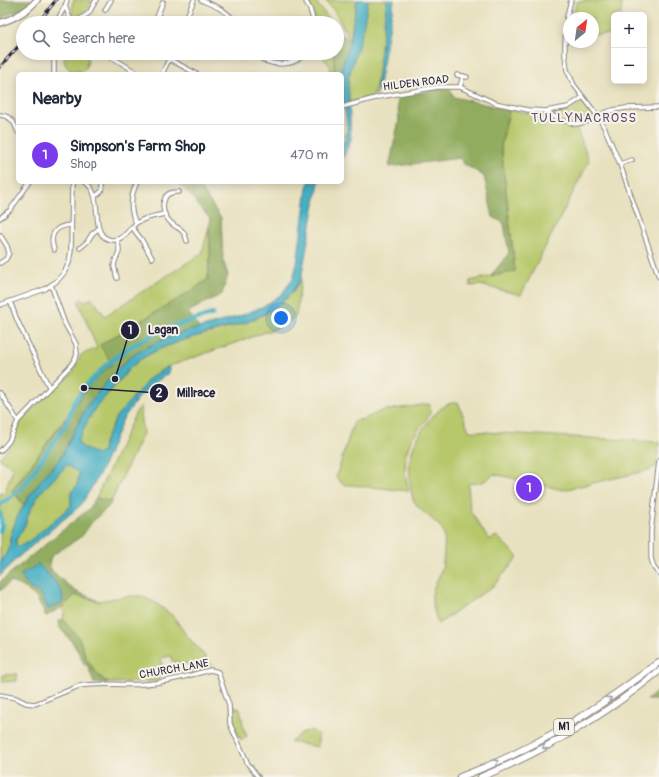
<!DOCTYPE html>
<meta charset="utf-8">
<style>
body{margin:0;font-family:Pangolin,sans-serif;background:#f6f6f7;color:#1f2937}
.controls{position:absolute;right:12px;top:12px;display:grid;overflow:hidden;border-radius:6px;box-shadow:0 2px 10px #0003}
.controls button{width:36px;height:36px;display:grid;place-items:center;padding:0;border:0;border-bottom:1px solid #e0e1e3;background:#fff;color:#1f2937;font:20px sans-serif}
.compass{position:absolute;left:563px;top:12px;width:36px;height:36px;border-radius:50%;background:#fff;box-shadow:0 2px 10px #0003;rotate:29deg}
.you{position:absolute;left:281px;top:318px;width:14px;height:14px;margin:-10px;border:3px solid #fff;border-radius:50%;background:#1a73e8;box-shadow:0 0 0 6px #1a73e833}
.badge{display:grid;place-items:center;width:26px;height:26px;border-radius:50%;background:#7c3aed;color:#fff;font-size:13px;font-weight:700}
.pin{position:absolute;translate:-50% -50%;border:2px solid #fff;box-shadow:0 1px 4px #0006}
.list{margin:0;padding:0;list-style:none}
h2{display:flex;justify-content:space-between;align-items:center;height:52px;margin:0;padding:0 16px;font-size:17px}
h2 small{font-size:13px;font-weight:400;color:#747a83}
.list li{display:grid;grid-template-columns:26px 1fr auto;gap:12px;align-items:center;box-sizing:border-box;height:60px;padding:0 16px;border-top:1px solid #e0e1e3}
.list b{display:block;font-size:15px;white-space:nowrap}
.list p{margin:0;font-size:13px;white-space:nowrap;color:#747a83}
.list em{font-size:13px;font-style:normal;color:#747a83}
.icon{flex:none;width:22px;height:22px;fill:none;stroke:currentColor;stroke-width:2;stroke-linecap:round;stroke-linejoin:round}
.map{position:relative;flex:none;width:659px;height:777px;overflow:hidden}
.search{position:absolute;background:#fff;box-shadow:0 2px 10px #0003;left:16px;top:16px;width:328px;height:44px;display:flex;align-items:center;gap:10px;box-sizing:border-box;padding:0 14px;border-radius:22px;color:#747a83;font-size:15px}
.panel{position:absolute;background:#fff;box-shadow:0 2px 10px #0003;left:16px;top:72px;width:328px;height:112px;border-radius:6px}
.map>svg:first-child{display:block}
</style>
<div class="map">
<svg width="659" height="777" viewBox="0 0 659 777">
<rect width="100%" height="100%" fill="#f7f3e8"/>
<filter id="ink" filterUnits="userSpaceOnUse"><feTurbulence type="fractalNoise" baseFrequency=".025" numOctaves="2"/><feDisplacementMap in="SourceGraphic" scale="8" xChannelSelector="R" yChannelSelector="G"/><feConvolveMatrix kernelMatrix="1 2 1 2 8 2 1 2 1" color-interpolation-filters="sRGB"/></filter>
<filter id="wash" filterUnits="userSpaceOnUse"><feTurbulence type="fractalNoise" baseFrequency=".012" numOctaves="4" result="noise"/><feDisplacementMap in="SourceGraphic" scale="16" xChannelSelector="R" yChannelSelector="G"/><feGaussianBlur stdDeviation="0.9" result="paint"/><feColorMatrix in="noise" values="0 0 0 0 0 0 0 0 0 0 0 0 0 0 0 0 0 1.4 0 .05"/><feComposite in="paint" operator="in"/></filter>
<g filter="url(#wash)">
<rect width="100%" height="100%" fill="#e8e1bf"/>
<g fill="#b7c86a" stroke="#6c7552">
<path d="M73,0H92C88,8 83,23 72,15Z"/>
<path d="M307,0H314L327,16L330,23H315L314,14Z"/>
<path d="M325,0H357L350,40L335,12Z"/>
<path d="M368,0H387L377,80L373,96L349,102L348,79L362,33L366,12Z"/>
<path d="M579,1H622L621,15H614V34L593,35V18H573L576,3Z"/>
<path d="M67,53H85L88,60L85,70L81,72L80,71C71,73 64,67 64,58H65Z"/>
<path d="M319,53H334V74H328L331,67Z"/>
<path d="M582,102L585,103L596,117L579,122H575L551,113C565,111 570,110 582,102Z"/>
<path d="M509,110L543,115L550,119L576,126L589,161L521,295L480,285L470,286V281L515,271L501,146Z"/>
<path d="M209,227L210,252L208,279L193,290L92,382L12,491L24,505L17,517L10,537V545L6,554L0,561V494L5,491L13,469L0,459V457L7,450L21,422L31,411L51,391L72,374L81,355L97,348L78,301L82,299L85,301L92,298L105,316L202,253Z"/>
<path d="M301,279L296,316L280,327L167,367L151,377L116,417L104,443L103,451L97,455C91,451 82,449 78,442C83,430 88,417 96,407C103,399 110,392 117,384C121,380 124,375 128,370C135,361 148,355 158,350C200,329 254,332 289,296C294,291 297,284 301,279Z"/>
<path d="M458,402L469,431L659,442V444L656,467L652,468L650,470L563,490L494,474L483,482L468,484L470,510L489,540L497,536L518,557L498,581L493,586L438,624C435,614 431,604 432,594C434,585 439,577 442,568C444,561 445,542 444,535C444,524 419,513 413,499C410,490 408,463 411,454C416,437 431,414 446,405C449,403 454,403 458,402Z"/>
<path d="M429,404L431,411L427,419L412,438L406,453L405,472L409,491L351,485H343L336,477L354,421L364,419L381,411Z"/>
<path d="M142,405L140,414L143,433L111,502L96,498L136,412Z"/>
<path d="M67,465L79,473L77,485L71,493V506L27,543L20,546H16V540L25,525L30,510L40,493Z"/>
<path d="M75,595L99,601L128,596H141L154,602L173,616L187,636L204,655L211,665L207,669L191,673L188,663L184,664L172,661L171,656L161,658L162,663L159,680L154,681L109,683L106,681L97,674L86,658L79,638L63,620L64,613L62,607Z"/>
<path d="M17,674V681L3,682V675Z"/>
<path d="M231,705L233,707L240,709L244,729L247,736L241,740C234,730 233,718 231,705Z"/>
<path d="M312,730L318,735V747L290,742L302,733Z"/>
</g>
<g fill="#91ac5e" stroke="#5a674c" fill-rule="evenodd">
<path d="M0,0H31L22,9L0,18Z"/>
<path d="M337,33L350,40L340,74H334V53H337Z"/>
<path d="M450,89L454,97L509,110L501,146L515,271L490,277L509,253L504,223L493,217L484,176L464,164L460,158L389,167L399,120L397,97L436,90Z"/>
<path d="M177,182H181L202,190L221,218L223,260L228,275L222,294L188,312L199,328L187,331L157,342L131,356L110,378L87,406L60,459L45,475L31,494L24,505L16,494L12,491L92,382L112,364L100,345L193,290L208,279L210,252L209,227L211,220L199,206L194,199Z"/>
<path d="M96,498L111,502L109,506L92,522L82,536L51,556L49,565L52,571L75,591L99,601L75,595L62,607L46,616L36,597L22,586L10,582L0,591V582L36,552L89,509ZM38,564L56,583L62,593L63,600L48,609L41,594L21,575Z"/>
<path d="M59,620H63L79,638L86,658L97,674L105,681L109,683H94L88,666L84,664L80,655L73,643L60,628Z"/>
<path d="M659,690V700H647Z"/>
</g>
<g fill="#44afc3" stroke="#33687f" fill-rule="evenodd">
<path d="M357,0H368L366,12L362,33L348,79L351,139L345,154L342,159V145L345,139L347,130L345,110L342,98V74H340L350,40Z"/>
<path d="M387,0H394L380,80L376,96L377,80Z"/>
<path d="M309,182H319L301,279L290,295L273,309L248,322L187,339L159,349L141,359L129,369L119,381L95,408L84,428L78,442C82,449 91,451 97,455L103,451L104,443L116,417L151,377L167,367L169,368V373L154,383L138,398L123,419L100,473L81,505L17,558L0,576V561L6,554L10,545V537L17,517L31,494L45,475L60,459L87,406L110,378L131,356L157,342L187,331L199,328L240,316L264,306L282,294L293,278L297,264L307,187ZM67,465L79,473L77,485L71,493V506L27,543L20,546H16V540L25,525L30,510L40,493Z"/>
<path d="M38,564C48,575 66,587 62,603L48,609L41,594C30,589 26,586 21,575Z"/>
</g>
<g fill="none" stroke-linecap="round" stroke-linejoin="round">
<g stroke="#44afc3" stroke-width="4.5">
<path d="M0,505L23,487L66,424L74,402L84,388L105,366L128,348L162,330L213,314"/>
<path d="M0,513L2,524L0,531"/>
</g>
</g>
</g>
<g filter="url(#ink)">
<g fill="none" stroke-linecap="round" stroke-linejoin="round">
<defs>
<g id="minor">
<path d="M201,0C215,6 227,10 236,23"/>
<path d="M305,0L310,9L314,23"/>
<path d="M571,0L567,16L565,43V55L567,70L574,85L597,115L605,129L620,164L659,277"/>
<path d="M65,6L72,23"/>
<path d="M105,10L111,0"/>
<path d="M56,23L65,6L67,0"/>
<path d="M74,23L89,13L96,0"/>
<path d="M155,23V22L163,2"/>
<path d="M184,23L194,0"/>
<path d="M54,53V74"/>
<path d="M105,53L139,74"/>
<path d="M254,53C268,67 292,68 306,53"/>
<path d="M169,59L197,74"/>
<path d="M162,74L172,53"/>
<path d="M457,75L467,77"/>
<path d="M460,87L463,76"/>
<path d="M342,107L379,97L438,87H460L495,103L528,110L546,111L568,107L583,97"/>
<path d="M546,111C549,116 570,123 576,124C581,124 588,121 593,120"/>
<path d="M0,115C12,116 14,123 18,132"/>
<path d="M597,115L613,110L626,108L659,107"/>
<path d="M620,164L632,160"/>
<path d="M84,182C107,193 86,239 113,240C126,240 130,225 140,221C147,217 156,216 164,214"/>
<path d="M179,192C174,192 168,192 165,198C160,209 166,220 175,226C178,228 181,229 183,232C185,234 186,238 187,241"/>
<path d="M95,196C103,192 102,190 102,182"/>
<path d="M0,218L10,210L30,182"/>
<path d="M136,223C129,210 131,195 137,182"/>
<path d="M132,227L141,239L152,258"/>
<path d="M0,235L7,246L9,253L6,259L0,263"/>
<path d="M80,248L87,242L92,234L98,229"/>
<path d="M54,250C49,235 54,226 71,225"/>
<path d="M117,278L114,266L115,261L119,252V248L117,239"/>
<path d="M10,301L17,320L49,387"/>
<path d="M0,305L45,289L57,281L64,273L69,263L71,250L72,182"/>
<path d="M0,393L18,421"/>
<path d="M0,451L3,448L9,441L18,421L71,365L76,357L77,354L76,344L65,324L51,285"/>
<path d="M659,461L651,531V558L654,568L659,574"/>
<path d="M0,695L16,698L26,703L35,704L79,686C100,682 122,686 144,684C167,683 189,675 211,670L218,672L229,705L230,724L248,764L258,777"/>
</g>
<path id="trunk" d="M0,23C15,18 27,12 37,0"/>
<g id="motorway">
<path d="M460,777C481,769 502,761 522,750C571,726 616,695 659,662"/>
<path d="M481,777C545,751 605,715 659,671"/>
</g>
</defs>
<use href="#minor" stroke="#85827d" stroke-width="5.5"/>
<use href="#trunk" stroke="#85827d" stroke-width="8"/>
<use href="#motorway" stroke="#85827d" stroke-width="8"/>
<use href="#minor" stroke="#fff" stroke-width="3.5"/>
<use href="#trunk" stroke="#fff" stroke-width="5.5"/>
<use href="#motorway" stroke="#fff" stroke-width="6"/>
<defs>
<g id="rail">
<path d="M38,23L56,0"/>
<path d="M0,67L23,41"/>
</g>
</defs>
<use href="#rail" stroke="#22223b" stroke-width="3"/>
<use href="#rail" stroke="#f7f3e8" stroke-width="1.5" stroke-dasharray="4.5" stroke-linecap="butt"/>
</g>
<defs><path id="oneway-chevron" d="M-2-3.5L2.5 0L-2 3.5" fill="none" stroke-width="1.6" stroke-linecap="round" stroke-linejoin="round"/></defs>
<g stroke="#9c9ca7">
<use href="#oneway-chevron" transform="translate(609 699) rotate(-34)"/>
<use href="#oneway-chevron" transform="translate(545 747) rotate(151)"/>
<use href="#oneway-chevron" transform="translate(496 762) rotate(-24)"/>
</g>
</g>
<g text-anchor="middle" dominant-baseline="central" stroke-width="4" stroke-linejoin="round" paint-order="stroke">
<rect fill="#f7f3e8" stroke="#62616f" stroke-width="1" x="554" y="719" width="20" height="16" rx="3"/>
<g font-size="10" font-weight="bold" fill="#22223b">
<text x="564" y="727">M1</text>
</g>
<g font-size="11" fill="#22223b" stroke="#f7f3e8">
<text transform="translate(416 83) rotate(-7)">HILDEN ROAD</text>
<text transform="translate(174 669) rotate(-10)">CHURCH LANE</text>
</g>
<g font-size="13" letter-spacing="1" fill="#5e4d6f" stroke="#f7f3e8">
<text x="584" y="118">TULLYNACROSS</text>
</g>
</g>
<path fill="none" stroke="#22223b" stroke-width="1.5" d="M115 379L130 330M84 388L159 393"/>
<g fill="#22223b" stroke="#f7f3e8" stroke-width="1.5">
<circle cx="115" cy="379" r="4"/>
<circle cx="84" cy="388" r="4"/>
<circle cx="130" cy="330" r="10"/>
<circle cx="159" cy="393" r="10"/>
</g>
<g font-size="12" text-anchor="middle" font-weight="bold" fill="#fff">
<text x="130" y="334">1</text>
<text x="159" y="397">2</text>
</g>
<g font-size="12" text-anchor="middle" font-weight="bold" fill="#22223b" stroke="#f7f3e8" stroke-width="4" stroke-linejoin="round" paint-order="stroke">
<text x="163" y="334">Lagan</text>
<text x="196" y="397">Millrace</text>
</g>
</svg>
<div class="controls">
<button>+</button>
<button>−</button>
</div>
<svg class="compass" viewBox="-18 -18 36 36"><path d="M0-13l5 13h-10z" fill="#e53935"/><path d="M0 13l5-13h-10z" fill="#747a83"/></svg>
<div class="you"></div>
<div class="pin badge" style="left:529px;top:488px">1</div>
<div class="search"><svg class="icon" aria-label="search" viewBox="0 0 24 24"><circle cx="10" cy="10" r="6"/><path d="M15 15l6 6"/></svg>Search here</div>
<section class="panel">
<h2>Nearby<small></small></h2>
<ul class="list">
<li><span class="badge">1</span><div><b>Simpson's Farm Shop</b><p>Shop</p></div><em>470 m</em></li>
</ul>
</section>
</div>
